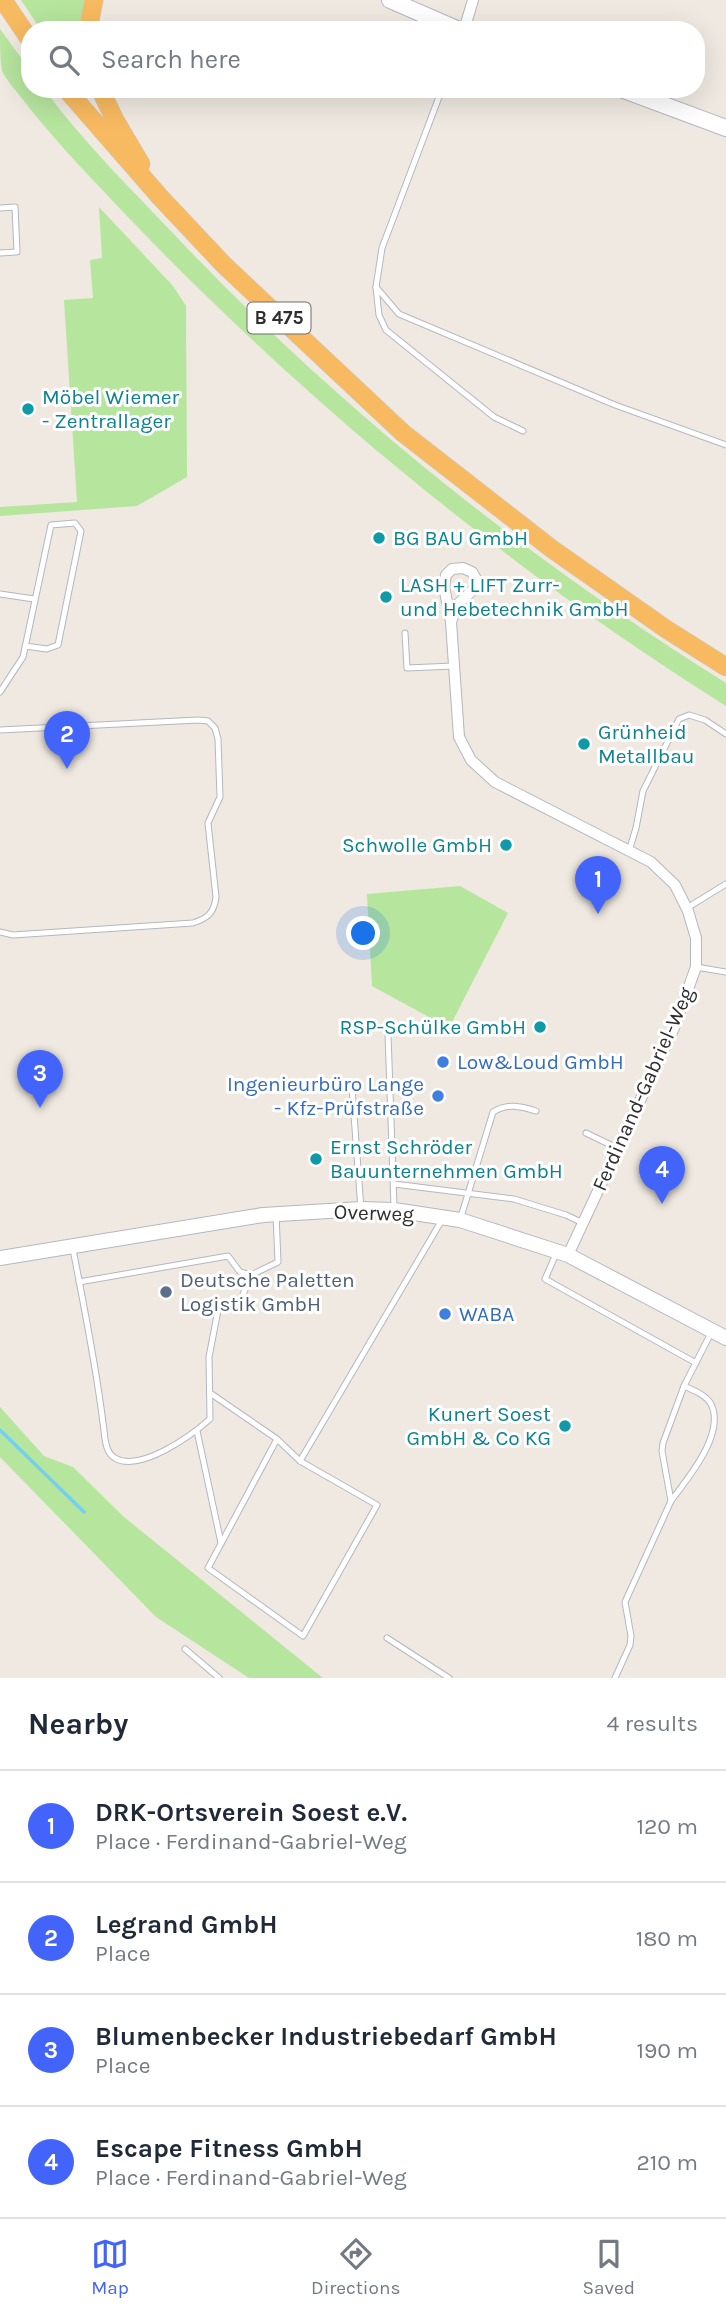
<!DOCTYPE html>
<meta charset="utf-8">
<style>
body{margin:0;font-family:Karla,sans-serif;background:#f6f6f7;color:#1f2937}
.you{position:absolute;left:364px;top:934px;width:24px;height:24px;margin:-18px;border:5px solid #fff;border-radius:50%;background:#1a73e8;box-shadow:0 0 0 10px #1a73e833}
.badge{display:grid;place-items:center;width:46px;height:46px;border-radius:50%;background:#4264fb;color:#fff;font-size:23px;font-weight:700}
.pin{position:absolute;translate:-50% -58px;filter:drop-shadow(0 2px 4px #0008)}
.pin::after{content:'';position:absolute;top:37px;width:24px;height:21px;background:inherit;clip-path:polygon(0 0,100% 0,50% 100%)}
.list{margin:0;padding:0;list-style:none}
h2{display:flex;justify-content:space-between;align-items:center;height:91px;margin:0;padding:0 28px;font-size:30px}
h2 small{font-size:23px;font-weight:400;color:#747a83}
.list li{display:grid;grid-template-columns:46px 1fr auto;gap:21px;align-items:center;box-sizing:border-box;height:112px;padding:0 28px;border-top:2px solid #e0e1e3}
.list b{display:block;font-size:26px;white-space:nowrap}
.list p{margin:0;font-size:23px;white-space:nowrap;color:#747a83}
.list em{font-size:23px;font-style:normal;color:#747a83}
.icon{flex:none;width:38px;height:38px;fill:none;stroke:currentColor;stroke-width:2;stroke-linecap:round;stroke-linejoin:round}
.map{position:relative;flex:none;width:726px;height:1678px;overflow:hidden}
.search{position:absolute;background:#fff;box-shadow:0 7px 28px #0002;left:21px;right:21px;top:21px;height:77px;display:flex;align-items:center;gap:18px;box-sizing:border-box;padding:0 24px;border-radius:28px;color:#747a83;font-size:26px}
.sheet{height:539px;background:#fff}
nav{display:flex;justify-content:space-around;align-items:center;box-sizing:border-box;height:98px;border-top:2px solid #e0e1e3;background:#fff;font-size:19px;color:#747a83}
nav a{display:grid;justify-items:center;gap:4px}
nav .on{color:#4264fb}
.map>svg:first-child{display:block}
</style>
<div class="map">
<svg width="726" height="1678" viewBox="0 0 726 1678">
<rect width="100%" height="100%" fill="#efe9e1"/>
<g fill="#b6e59e">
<path d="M21,0H86L81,30H41Z"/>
<path d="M0,29L30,70V89H44C81,139 125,183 168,228C333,404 521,555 726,683V706C508,569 304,401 126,215C92,179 58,144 27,105C19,94 8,83 2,71C0,61 0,41 0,29Z"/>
<path d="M99,207L173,286L186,306L187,477L137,506L0,516V507L77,502L64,300L93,298L90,260L102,258Z"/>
<path d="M460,886L508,913L449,1028L372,986L367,894Z"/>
<path d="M0,1407L44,1456L73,1467L124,1517L323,1678H249L156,1617L0,1457Z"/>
</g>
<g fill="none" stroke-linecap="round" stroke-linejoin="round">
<path stroke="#75cff0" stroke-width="3.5" d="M0,1430L84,1512"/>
<defs>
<g id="service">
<path d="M442,89L382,248L376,287L379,315L386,330L494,417L523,431"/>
<path d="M0,208L15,207L17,252L0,253"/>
<path d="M376,287L399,314L615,405L726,445"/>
<path d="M0,594L34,599"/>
<path d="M405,633L407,668L453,666"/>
<path d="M0,692L23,657L51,525L75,523L81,531L58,645L47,649L25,646"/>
<path d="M0,730L198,720L208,721L215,728L218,739L220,797L208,823L216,897C214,913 208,918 193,923L13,935L0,932"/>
<path d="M629,851L636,828L643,791L679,719L689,715L705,720L726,734"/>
<path d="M687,908L726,884"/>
<path d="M696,967L726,972"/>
<path d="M388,1034L394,1207"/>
<path d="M352,1088L361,1209"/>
<path d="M586,1133L617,1148"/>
<path d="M394,1184L514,1199L566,1215L583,1223"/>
<path d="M460,1220L493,1112C508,1103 520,1106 536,1111"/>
<path d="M73,1249C84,1307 96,1365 103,1423C105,1434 104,1452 115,1458C140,1473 192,1435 210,1419L209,1357L218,1310L242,1297L251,1275L278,1262L276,1214"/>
<path d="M556,1254L545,1279L696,1363"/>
<path d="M79,1282L228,1256L240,1272L251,1275"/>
<path d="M210,1393L277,1439L300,1461L377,1505L303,1636L208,1568L277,1439"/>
<path d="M197,1431L221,1543"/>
<path d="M300,1461L442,1220"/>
<path d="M671,1501C687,1479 726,1434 711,1404C706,1395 693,1390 684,1386"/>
<path d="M387,1638L449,1678"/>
<path d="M185,1649L219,1678"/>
<path d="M615,1678L630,1645L631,1636L625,1602L671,1501L662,1451L663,1443L684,1386L712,1331"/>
</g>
<g id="minor">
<path d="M464,30L473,0"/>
<path d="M451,622L457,605L475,588L476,579L472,572L463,568L452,569L446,575L444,587L451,622L459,737L471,760L495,782L651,862L675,885L688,911L696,938V967L674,1028L568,1255"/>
</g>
<path id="tertiary" d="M0,1258L263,1215L361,1209L394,1210L460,1220L568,1255L726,1338"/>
<g id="secondary">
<path d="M390,0L459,30"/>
<path d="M621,89L726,128"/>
</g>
<g id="trunk">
<path d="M3,0L30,40"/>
<path d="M88,30L94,0"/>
<path d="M66,89L160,197L224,265L403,433L552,549L666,629L726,667"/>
<path d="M100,89L115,120L141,164"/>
</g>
</defs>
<use href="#service" stroke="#b4b7c1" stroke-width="7"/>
<use href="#minor" stroke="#b4b7c1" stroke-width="12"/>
<use href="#tertiary" stroke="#b4b7c1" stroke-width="16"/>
<use href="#secondary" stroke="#b4b7c1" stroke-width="18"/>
<use href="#trunk" stroke="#c9c9c9" stroke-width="19"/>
<use href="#service" stroke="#fff" stroke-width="5"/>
<use href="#minor" stroke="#fff" stroke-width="10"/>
<use href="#tertiary" stroke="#fff" stroke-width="14"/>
<use href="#secondary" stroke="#fff" stroke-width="16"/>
<use href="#trunk" stroke="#f8ba60" stroke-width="18"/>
</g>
<g fill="#0f9aa8" stroke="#fff" stroke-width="2.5">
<circle cx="28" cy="409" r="7"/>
<circle cx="379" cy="538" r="7"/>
<circle cx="386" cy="597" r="7"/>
<circle cx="584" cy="744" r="7"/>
<circle cx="506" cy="845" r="7"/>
<circle cx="540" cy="1027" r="7"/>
<circle cx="316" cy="1159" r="7"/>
<circle cx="565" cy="1426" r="7"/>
</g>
<g fill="#3f7fe0" stroke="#fff" stroke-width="2.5">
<circle cx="443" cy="1062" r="7"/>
<circle cx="438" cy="1096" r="7"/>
<circle cx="445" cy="1314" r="7"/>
</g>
<circle fill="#5c6f8a" stroke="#fff" stroke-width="2.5" cx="166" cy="1292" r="7"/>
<g text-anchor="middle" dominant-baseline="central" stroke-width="6" stroke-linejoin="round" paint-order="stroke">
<rect fill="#fff" stroke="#6d6d6d" stroke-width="2" x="247.5" y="302.5" width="63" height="31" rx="5"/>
<g font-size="19" font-weight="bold" fill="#2e2e2e">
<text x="279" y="318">B 475</text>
</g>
<g font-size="21" fill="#0d838f" stroke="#fff" text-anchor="start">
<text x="42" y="397">Möbel Wiemer<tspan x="42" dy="24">- Zentrallager</tspan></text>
<text x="393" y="538">BG BAU GmbH</text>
<text x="400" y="585">LASH + LIFT Zurr-<tspan x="400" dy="24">und Hebetechnik GmbH</tspan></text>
<text x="598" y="732">Grünheid<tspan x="598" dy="24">Metallbau</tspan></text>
<text x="492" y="845" text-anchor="end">Schwolle GmbH</text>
<text x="526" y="1027" text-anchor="end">RSP-Schülke GmbH</text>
<text x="330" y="1147">Ernst Schröder<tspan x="330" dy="24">Bauunternehmen GmbH</tspan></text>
<text x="551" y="1414" text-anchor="end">Kunert Soest<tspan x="551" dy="24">GmbH &amp; Co KG</tspan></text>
</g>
<g font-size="21" fill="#366cbe" stroke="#fff" text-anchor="start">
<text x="457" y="1062">Low&amp;Loud GmbH</text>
<text x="424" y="1084" text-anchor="end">Ingenieurbüro Lange<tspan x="424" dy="24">- Kfz-Prüfstraße</tspan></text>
<text x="459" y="1314">WABA</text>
</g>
<g font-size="21" fill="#2e2e2e" stroke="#fff">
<text transform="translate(643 1089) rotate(-66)">Ferdinand-Gabriel-Weg</text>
<text transform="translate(374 1213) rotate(2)">Overweg</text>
</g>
<g font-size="21" fill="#4e5e75" stroke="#fff" text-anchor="start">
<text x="180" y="1280">Deutsche Paletten<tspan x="180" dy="24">Logistik GmbH</tspan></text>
</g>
</g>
</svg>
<div class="you"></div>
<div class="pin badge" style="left:598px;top:914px">1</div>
<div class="pin badge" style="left:67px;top:769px">2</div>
<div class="pin badge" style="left:40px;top:1108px">3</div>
<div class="pin badge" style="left:662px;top:1204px">4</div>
<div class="search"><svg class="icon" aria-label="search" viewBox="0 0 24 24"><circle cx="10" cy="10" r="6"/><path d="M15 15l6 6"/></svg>Search here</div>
</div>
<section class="sheet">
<h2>Nearby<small>4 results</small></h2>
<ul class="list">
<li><span class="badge">1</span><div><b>DRK-Ortsverein Soest e.V.</b><p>Place · Ferdinand-Gabriel-Weg</p></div><em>120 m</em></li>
<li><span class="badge">2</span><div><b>Legrand GmbH</b><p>Place</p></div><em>180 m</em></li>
<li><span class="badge">3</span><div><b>Blumenbecker Industriebedarf GmbH</b><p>Place</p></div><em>190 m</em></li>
<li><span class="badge">4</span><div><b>Escape Fitness GmbH</b><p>Place · Ferdinand-Gabriel-Weg</p></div><em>210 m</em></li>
</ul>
</section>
<nav>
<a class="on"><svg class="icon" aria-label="map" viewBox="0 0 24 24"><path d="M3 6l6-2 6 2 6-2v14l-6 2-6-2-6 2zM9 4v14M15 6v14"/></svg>Map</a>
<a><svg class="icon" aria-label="directions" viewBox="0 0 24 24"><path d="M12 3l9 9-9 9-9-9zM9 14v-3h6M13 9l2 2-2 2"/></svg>Directions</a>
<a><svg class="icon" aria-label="saved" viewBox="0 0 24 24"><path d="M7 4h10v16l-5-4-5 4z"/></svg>Saved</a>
</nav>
